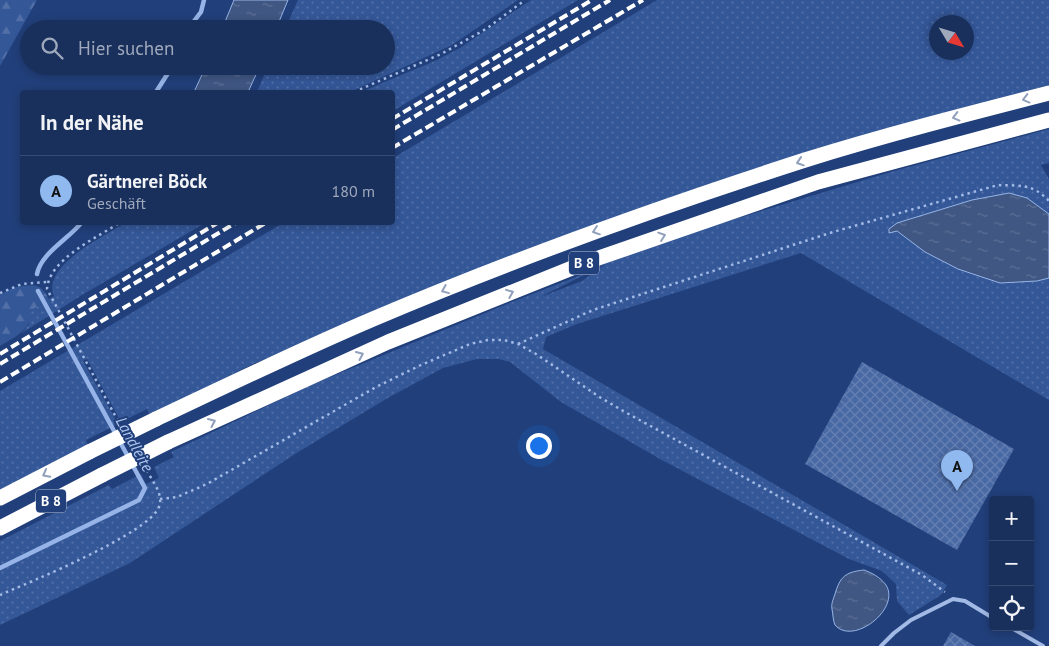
<!DOCTYPE html>
<html lang="de">
<meta charset="utf-8">
<style>
body{margin:0;font-family:"PT Sans",sans-serif;background:#223762;color:#f1f3f6}
.controls{position:absolute;right:15px;bottom:15px;display:grid;overflow:hidden;border-radius:5px;box-shadow:0 2px 8px #0003}
.controls button{width:45px;height:45px;display:grid;place-items:center;padding:0;border:0;border-bottom:1px solid #374a72;background:#192f5c;color:#f1f3f6;font:25px sans-serif}
.compass{position:absolute;left:929px;top:15px;width:45px;height:45px;border-radius:50%;background:#192f5c;box-shadow:0 2px 8px #0003;rotate:128deg}
.you{position:absolute;left:538px;top:445px;width:18px;height:18px;margin:-12px;border:4px solid #fff;border-radius:50%;background:#1a73e8;box-shadow:0 0 0 8px #1a73e833}
.badge{display:grid;place-items:center;width:32px;height:32px;border-radius:50%;background:#90b9f0;color:#111;font-size:16px;font-weight:700}
.pin{position:absolute;translate:-50% -41px;filter:drop-shadow(0 1px 2px #0008)}
.pin::after{content:'';position:absolute;top:26px;width:18px;height:15px;background:inherit;clip-path:polygon(0 0,100% 0,50% 100%)}
.list{margin:0;padding:0;list-style:none}
h2{display:flex;justify-content:space-between;align-items:center;height:65px;margin:0;padding:0 20px;font-size:21px}
h2 small{font-size:16px;font-weight:400;color:#9fa9bb}
.list li{display:grid;grid-template-columns:32px 1fr auto;gap:15px;align-items:center;box-sizing:border-box;height:70px;padding:0 20px;border-top:1px solid #374a72}
.list b{display:block;font-size:19px;white-space:nowrap}
.list p{margin:0;font-size:16px;white-space:nowrap;color:#9fa9bb}
.list em{font-size:16px;font-style:normal;color:#9fa9bb}
.icon{flex:none;width:28px;height:28px;fill:none;stroke:currentColor;stroke-width:2;stroke-linecap:round;stroke-linejoin:round}
.map{position:relative;flex:none;width:1049px;height:646px;overflow:hidden}
.search{position:absolute;background:#192f5c;box-shadow:0 2px 8px #0003;left:20px;top:20px;width:375px;height:55px;display:flex;align-items:center;gap:12px;box-sizing:border-box;padding:0 18px;border-radius:28px;color:#9fa9bb;font-size:19px}
.panel{position:absolute;background:#192f5c;box-shadow:0 2px 8px #0003;left:20px;top:90px;width:375px;height:135px;border-radius:5px}
.map>svg:first-child{display:block}
</style>
<div class="map">
<svg width="1049" height="646" viewBox="0 0 1049 646">
<defs>
<pattern id="green-dots" width="8" height="8" patternUnits="userSpaceOnUse" patternTransform="scale(1.25)"><rect width="8" height="8" fill="#345798"/><path d="M2 2h.1M6 6h.1" fill="none" stroke="#5270a7" stroke-width="1.8" stroke-linecap="round"/></pattern>
<pattern id="forest-firs" width="22" height="20" patternUnits="userSpaceOnUse" patternTransform="scale(1.25)"><rect width="22" height="20" fill="#345798"/><path d="M5 1l3.5 6h-7zM16 11l3.5 6h-7z" fill="#5270a7"/></pattern>
<pattern id="water-ripples" width="26" height="14" patternUnits="userSpaceOnUse" patternTransform="scale(1.25)"><rect width="26" height="14" fill="#405783"/><path d="M2 4q2-2 4 0t4 0M15 11q2-2 4 0t4 0" fill="none" stroke="#5d7096"/></pattern>
<pattern id="building-cross-hatch" width="8" height="8" patternUnits="userSpaceOnUse" patternTransform="scale(1.25)"><rect width="8" height="8" fill="#4969a4"/><path d="M0 0l8 8M0 8l8-8" fill="none" stroke="#6480b2"/></pattern>
</defs>
<rect width="100%" height="100%" fill="#213f7a"/>
<g fill="url(#green-dots)" fill-rule="evenodd">
<path d="M298,0H518L452,45L350,92H257L268,66H386V29H285Z"/>
<path d="M531,0H578L393,111L392,92H361L437,60L460,48Z"/>
<path d="M657,0H1049V85L857,139L302,343L251,365L150,415L147,409L121,422L87,359L83,361L118,424L86,440L88,445L0,492V391L283,223L392,222L393,158ZM936,22H966V52H936Z"/>
<path d="M1049,129V163L1041,165L1049,179V400L801,253L577,324L546,337L543,349L947,585L941,595L909,615L897,601L896,584L882,571L849,559L660,459L561,402L510,362L499,359H477L443,368L386,399L295,454L130,563L0,625V541L109,485L112,489L141,474L146,484L159,478L154,467L174,457L171,452L311,385L507,304L576,277L611,261L718,224L894,171ZM606,264L582,281L543,296L544,295Z"/>
<path d="M125,223H205L82,295L22,333L29,324L26,313L54,296C41,266 105,236 125,223Z"/>
</g>
<g fill="url(#forest-firs)">
<path d="M0,0H37L0,66Z"/>
<path d="M22,286C38,285 41,285 49,299L27,313L31,317C26,333 13,338 0,346V295L13,288Z"/>
</g>
<g fill="url(#water-ripples)" stroke="#96b4e7">
<path d="M234,0H288L276,29H222Z"/>
<path d="M206,66H260L248,92H194Z"/>
<path d="M1009,193L1027,198L1049,214V278L1037,281L1000,283L958,269L925,252L897,231L889,233V229L897,223L972,200Z"/>
<path d="M864,570C872,573 880,577 886,585C901,609 853,646 835,625C833,621 833,614 832,609C831,604 833,600 835,594C840,577 845,572 864,570Z"/>
</g>
<g fill="none" stroke-linecap="round" stroke-linejoin="round">
<g stroke="#96b4e7" stroke-width="4.5">
<path d="M188,29L201,12L204,0"/>
<path d="M156,92L170,70V66"/>
<path d="M37,274C41,253 70,238 82,222"/>
<path d="M0,568L139,500L145,488L38,291"/>
</g>
</g>
<g fill="url(#building-cross-hatch)">
<path d="M862,362L1014,449L957,550L805,464Z"/>
<path d="M951,632L975,646H943Z"/>
</g>
<g fill="none" stroke-linecap="round" stroke-linejoin="round">
<g stroke="#a2bae6" stroke-width="2.5" stroke-dasharray="2.5 4" stroke-linecap="butt">
<path d="M354,92L441,54L486,29L525,0"/>
<path d="M0,293L22,284L47,282"/>
<path d="M518,344L593,310L833,232L998,185C1020,186 1032,183 1049,201"/>
<path d="M118,421L47,289C49,259 98,237 121,222"/>
<path d="M160,499L177,497L207,484L376,387L421,365L470,344L488,340H504L518,344L536,354L601,398L625,412L922,575L945,592"/>
<path d="M0,595C30,582 148,534 159,507C164,494 152,481 146,469"/>
</g>
<g stroke="#a2bae6" stroke-width="4">
<path d="M1010,627L1043,646"/>
<path d="M881,646L894,633L911,620L953,599L965,601L993,618"/>
</g>
<g stroke="#fff" stroke-width="15">
<path d="M156,419C228,385 300,350 373,319C514,259 659,207 805,160C885,135 967,114 1049,93"/>
<path d="M168,442L388,342L587,262L818,182L1049,120"/>
<path d="M0,498L89,452"/>
<path d="M0,528L102,475"/>
</g>
<g stroke="#fff" stroke-width="4" stroke-dasharray="9 4" stroke-linecap="butt">
<path d="M392,119L592,0"/>
<path d="M392,130L610,0"/>
<path d="M392,148L643,0"/>
<path d="M0,354L219,222"/>
<path d="M0,364L237,222"/>
<path d="M0,382L267,222"/>
</g>
<g stroke="#fff" stroke-width="15">
<path d="M89,452L156,419"/>
<path d="M102,475L168,442"/>
</g>
</g>
<defs><path id="oneway-chevron" d="M-2-3.5L2.5 0L-2 3.5" fill="none" stroke-width="1.6" stroke-linecap="round" stroke-linejoin="round" transform="scale(1.25)"/></defs>
<g stroke="#909fbc">
<use href="#oneway-chevron" transform="translate(1026 99) rotate(165)"/>
<use href="#oneway-chevron" transform="translate(956 117) rotate(165)"/>
<use href="#oneway-chevron" transform="translate(800 162) rotate(162)"/>
<use href="#oneway-chevron" transform="translate(596 231) rotate(161)"/>
<use href="#oneway-chevron" transform="translate(662 236) rotate(-19)"/>
<use href="#oneway-chevron" transform="translate(445 290) rotate(158)"/>
<use href="#oneway-chevron" transform="translate(510 293) rotate(-22)"/>
<use href="#oneway-chevron" transform="translate(360 355) rotate(-24)"/>
<use href="#oneway-chevron" transform="translate(212 422) rotate(-24)"/>
<use href="#oneway-chevron" transform="translate(46 474) rotate(152)"/>
</g>
<g text-anchor="middle" dominant-baseline="central" stroke-width="4" stroke-linejoin="round" paint-order="stroke">
<g fill="#213f7a" stroke="#bcc5d7" stroke-width="1">
<rect x="569" y="251.5" width="30" height="23" rx="4"/>
<rect x="36" y="489.5" width="30" height="23" rx="4"/>
</g>
<g font-size="14" font-weight="bold" fill="#fff">
<text x="584" y="263">B 8</text>
<text x="51" y="501">B 8</text>
</g>
<g font-size="16" font-style="italic" fill="#adc4ee" stroke="#213f7a">
<text transform="translate(135 444) rotate(61)">Landleite</text>
</g>
</g>
</svg>
<div class="controls">
<button>+</button>
<button>−</button>
<button><svg class="icon" aria-label="locate" viewBox="0 0 24 24"><circle cx="12" cy="12" r="6"/><path d="M12 2v4M12 18v4M2 12h4M18 12h4"/></svg></button>
</div>
<svg class="compass" viewBox="-18 -18 36 36"><path d="M0-13l5 13h-10z" fill="#e53935"/><path d="M0 13l5-13h-10z" fill="#9fa9bb"/></svg>
<div class="you"></div>
<div class="pin badge" style="left:957px;top:491px">A</div>
<div class="search"><svg class="icon" aria-label="search" viewBox="0 0 24 24"><circle cx="10" cy="10" r="6"/><path d="M15 15l6 6"/></svg>Hier suchen</div>
<section class="panel">
<h2>In der Nähe<small></small></h2>
<ul class="list">
<li><span class="badge">A</span><div><b>Gärtnerei Böck</b><p>Geschäft</p></div><em>180 m</em></li>
</ul>
</section>
</div>
